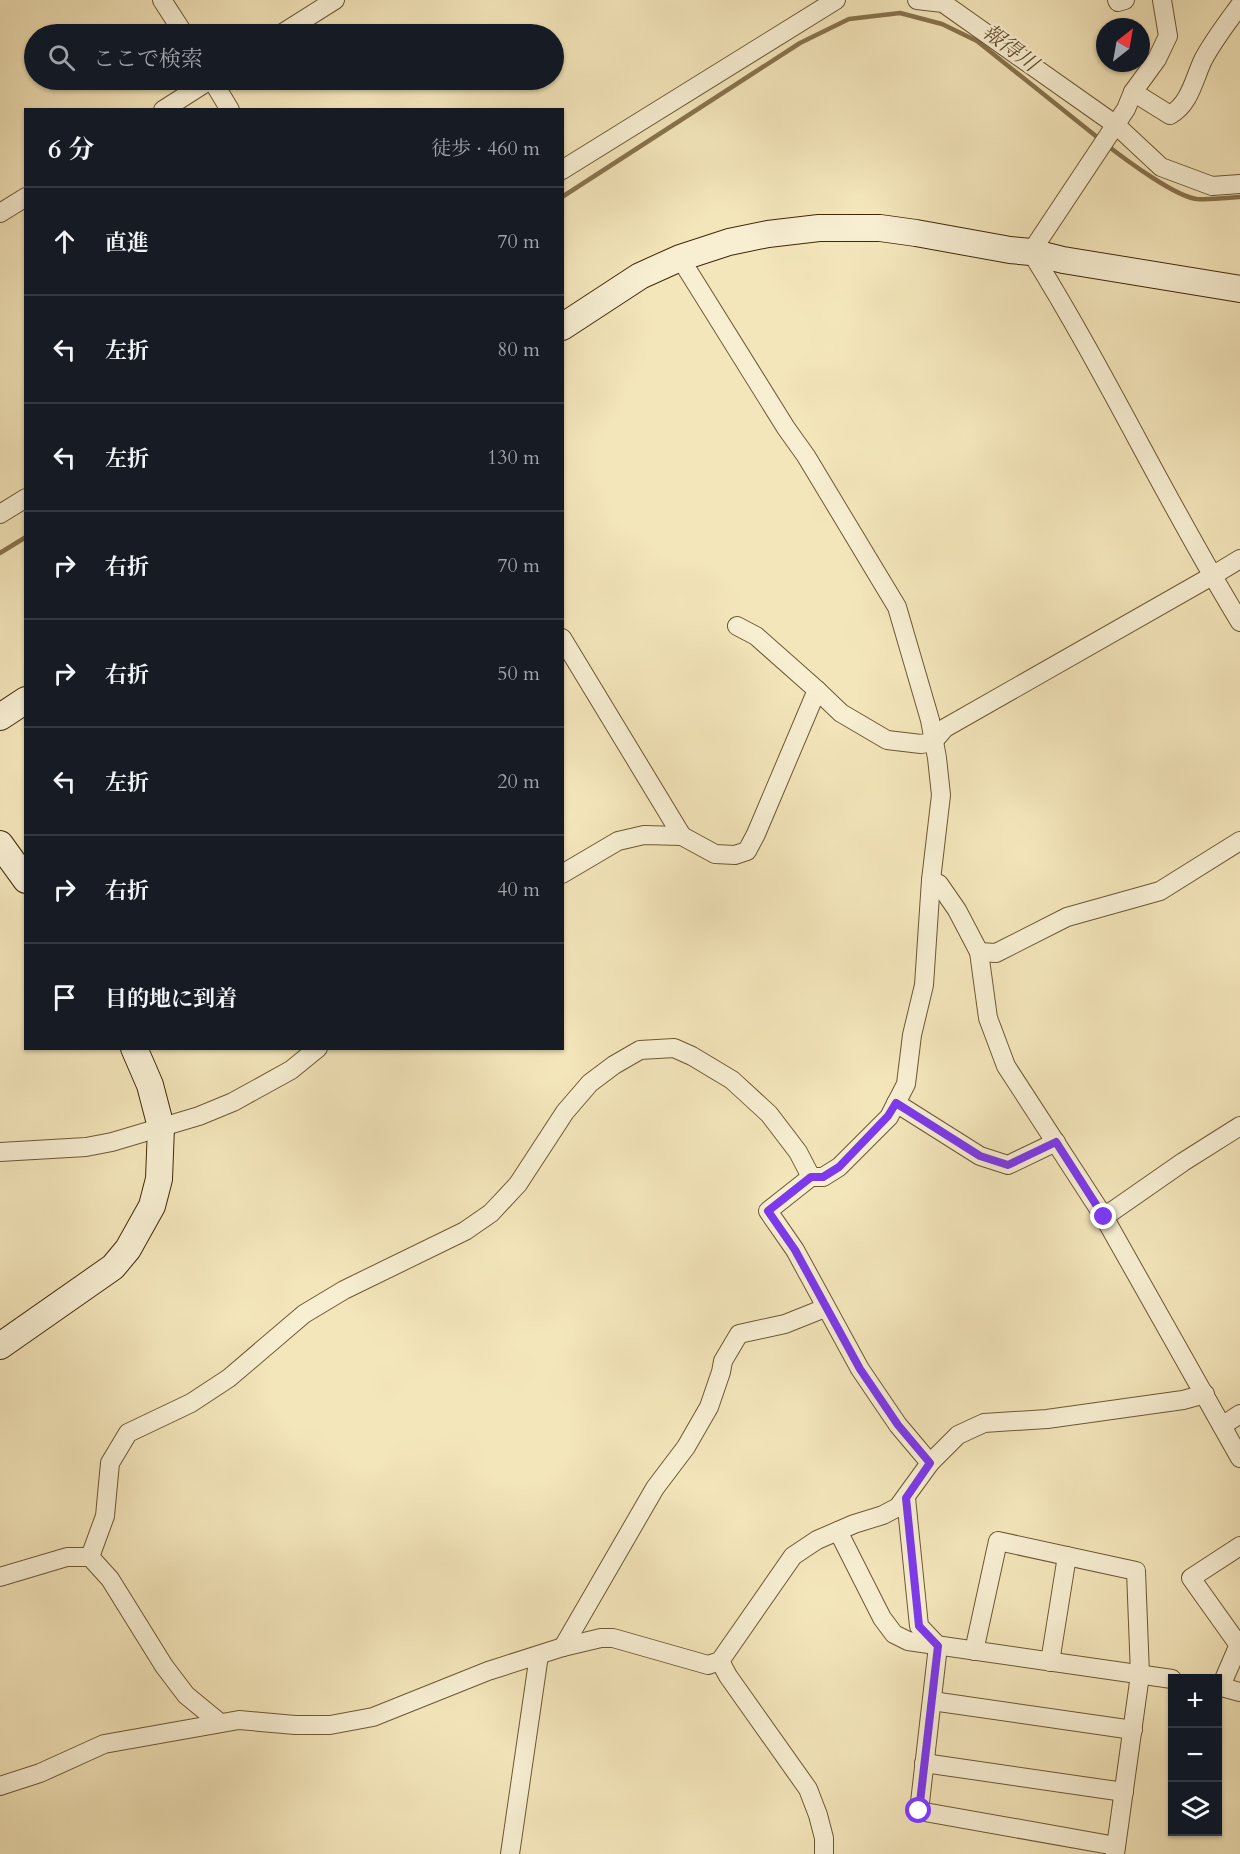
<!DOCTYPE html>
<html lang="ja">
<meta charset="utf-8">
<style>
body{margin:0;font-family:Cardo,"Noto Serif JP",serif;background:#20242c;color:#f1f3f6}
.controls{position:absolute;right:18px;bottom:18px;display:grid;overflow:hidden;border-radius:0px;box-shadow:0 2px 4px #0004}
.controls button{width:54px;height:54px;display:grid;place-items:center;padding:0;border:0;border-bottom:2px solid #363941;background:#171b24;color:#f1f3f6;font:30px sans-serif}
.compass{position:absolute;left:1096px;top:18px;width:54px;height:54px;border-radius:50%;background:#171b24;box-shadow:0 2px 4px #0004;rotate:31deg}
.stop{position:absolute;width:18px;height:18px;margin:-14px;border:4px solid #7c3aed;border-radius:50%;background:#fff}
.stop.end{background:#7c3aed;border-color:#fff;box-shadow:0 2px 6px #0008}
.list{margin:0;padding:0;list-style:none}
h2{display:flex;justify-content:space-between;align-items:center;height:78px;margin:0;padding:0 24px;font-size:26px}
h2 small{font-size:20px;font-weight:400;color:#9ea1a6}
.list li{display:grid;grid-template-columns:39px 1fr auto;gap:18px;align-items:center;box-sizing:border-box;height:108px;padding:0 24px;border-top:2px solid #363941}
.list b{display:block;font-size:22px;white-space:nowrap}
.list em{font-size:20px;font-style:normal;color:#9ea1a6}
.icon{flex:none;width:33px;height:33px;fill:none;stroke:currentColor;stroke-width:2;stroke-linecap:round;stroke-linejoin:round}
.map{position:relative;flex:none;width:1240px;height:1854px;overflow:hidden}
.search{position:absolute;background:#171b24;box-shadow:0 2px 4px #0004;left:24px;top:24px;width:540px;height:66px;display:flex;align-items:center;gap:15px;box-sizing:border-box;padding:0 21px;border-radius:33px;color:#9ea1a6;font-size:22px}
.panel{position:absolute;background:#171b24;box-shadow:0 2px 4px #0004;left:24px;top:108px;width:540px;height:942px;border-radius:0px}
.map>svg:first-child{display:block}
</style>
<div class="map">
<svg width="1240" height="1854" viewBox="0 0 1240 1854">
<rect width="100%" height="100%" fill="#f4e6bb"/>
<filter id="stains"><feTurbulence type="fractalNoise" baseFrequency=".00333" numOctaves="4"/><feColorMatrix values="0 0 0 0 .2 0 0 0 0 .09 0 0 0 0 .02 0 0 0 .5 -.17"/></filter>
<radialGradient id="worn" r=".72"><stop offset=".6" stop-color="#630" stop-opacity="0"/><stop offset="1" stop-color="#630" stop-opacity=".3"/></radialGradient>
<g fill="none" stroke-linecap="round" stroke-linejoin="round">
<g stroke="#87734d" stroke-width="4.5">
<path d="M1108,146C1126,160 1176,197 1197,199C1211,200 1226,198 1240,197"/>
<path d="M562,197L800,43L849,19L900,13L942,24L977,41L1102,141"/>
<path d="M0,553L26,537"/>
</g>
<defs>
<g id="street">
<path d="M162,0L184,34"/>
<path d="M917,0L943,3L1116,125L1161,167L1212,186L1240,184"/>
<path d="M1117,0L1118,2L1125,0"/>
<path d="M1162,0L1168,36L1157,59L1133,92L1126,109L1031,252C1106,372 1166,501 1240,622"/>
<path d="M281,34L335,0"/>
<path d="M212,80L230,110"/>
<path d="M1133,92L1170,115C1190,104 1194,79 1203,60C1213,41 1227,23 1240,5"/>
<path d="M163,110L210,80"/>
<path d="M562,170L836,0"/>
<path d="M0,213L26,197"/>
<path d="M680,258L786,428L806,456L897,607L930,720L937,758L941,795L931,880L924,985L912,1035L906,1084L889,1117L839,1167L823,1177H811L768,1211L795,1250L860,1369L898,1425L930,1463"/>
<path d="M0,514L26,498"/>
<path d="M737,626L756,636L817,690"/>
<path d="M562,638L682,836"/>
<path d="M562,874L618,841L644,835L682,836L715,854L735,855L747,851L756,834L817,690L841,713L887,740L921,744L933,742L945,728L1212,576L1240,559"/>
<path d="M931,880L939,884L957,910L979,952L988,1018L1006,1066L1104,1217L1240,1458"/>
<path d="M979,952L996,953L1067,917L1160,891L1240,841"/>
<path d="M896,1103L980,1156L1008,1165L1056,1142"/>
<path d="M0,1152L86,1147L112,1142L199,1116L233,1102L291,1070L318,1048"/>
<path d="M1104,1217L1183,1162L1240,1126"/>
<path d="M1222,1426L1240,1414"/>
<path d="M906,1498L919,1626L938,1646L919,1811L1116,1846"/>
<path d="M838,1531L882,1618L894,1634L908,1641L1172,1679"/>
<path d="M90,1557L105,1516L110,1463L128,1433L191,1403L229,1378L304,1314L344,1290L465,1231L491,1213L518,1184L565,1112L590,1083L614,1065L640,1050L674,1048L692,1056L732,1080L769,1114L798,1152L811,1177"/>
<path d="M0,1577L67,1557H90L110,1579L164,1666L186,1695L220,1723"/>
<path d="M1238,1644L1191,1578L1240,1546"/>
<path d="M563,1647L655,1488L686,1447L709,1407L721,1372L723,1361L739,1334L785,1324L825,1308"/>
<path d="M974,1651L998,1541L1136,1571L1140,1675L1115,1854"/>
<path d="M720,1661L728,1676L808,1789L818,1815L824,1838V1854"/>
<path d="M1050,1662L1067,1556"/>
<path d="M1218,1686L1240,1692"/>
<path d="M1221,1686L1240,1642"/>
<path d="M932,1701L1133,1730"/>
<path d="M924,1763L1124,1792"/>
<path d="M0,1786L40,1773L104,1744L239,1720L295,1725H330L373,1717L488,1671L563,1647L601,1638H613L708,1665L720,1661L793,1556L817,1540L854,1524L883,1515L898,1507L930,1463L958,1435L984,1423L1047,1419L1183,1400L1205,1394"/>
<path d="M510,1854L539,1655"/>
</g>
<g id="secondary">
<path d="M562,327L640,276L680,258L729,242L768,234L819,228H880L916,233L1010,250L1031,252L1063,260L1240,289"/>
<path d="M0,717L26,700"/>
<path d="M0,844L26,880"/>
<path d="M0,1346L113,1267L128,1249L152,1206L159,1179L161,1127L150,1085L134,1048"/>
</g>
</defs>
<use href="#street" stroke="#6d5833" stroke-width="20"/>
<use href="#secondary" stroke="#402806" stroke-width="28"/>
<use href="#street" stroke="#f8efd3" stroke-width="18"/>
<use href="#secondary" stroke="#f8efd3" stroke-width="26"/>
</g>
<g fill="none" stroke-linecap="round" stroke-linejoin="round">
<path stroke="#7c3aed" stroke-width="8" d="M919,1811L938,1646L919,1626L906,1498L930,1463L898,1425L860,1369L795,1250L768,1211L811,1177H823L839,1167L888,1116L896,1103L980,1156L1008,1165L1056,1142L1104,1217"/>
</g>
<g text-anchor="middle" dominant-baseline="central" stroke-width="4.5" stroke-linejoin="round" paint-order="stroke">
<g font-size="21" font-style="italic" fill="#644e2a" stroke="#f8efd3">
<text transform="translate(1010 48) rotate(37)">報得川</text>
</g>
</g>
<rect width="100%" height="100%" filter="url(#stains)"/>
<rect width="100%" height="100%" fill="url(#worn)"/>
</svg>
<div class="controls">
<button>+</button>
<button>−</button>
<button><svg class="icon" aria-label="layers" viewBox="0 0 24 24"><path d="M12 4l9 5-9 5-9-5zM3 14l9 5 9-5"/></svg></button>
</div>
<svg class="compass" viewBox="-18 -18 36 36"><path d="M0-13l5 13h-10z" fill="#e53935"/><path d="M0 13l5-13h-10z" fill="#9ea1a6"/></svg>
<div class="stop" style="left:919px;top:1811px"></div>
<div class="stop end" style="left:1104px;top:1217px"></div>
<div class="search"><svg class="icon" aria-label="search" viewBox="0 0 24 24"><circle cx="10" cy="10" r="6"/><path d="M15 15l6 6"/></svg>ここで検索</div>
<section class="panel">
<h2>6 分<small>徒歩 · 460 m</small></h2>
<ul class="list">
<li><svg class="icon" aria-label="ahead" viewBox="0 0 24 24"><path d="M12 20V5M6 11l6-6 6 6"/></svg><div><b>直進</b></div><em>70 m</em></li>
<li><svg class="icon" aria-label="left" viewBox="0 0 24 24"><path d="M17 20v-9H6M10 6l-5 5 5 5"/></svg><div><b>左折</b></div><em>80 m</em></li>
<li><svg class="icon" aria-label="left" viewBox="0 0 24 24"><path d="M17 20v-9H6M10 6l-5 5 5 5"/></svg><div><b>左折</b></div><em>130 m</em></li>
<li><svg class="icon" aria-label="right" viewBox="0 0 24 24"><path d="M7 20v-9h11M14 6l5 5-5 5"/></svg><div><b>右折</b></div><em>70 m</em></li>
<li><svg class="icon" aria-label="right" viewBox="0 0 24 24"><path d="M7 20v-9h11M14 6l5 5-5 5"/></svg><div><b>右折</b></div><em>50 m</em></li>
<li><svg class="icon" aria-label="left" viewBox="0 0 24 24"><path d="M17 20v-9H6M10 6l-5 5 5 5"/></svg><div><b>左折</b></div><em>20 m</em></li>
<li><svg class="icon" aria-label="right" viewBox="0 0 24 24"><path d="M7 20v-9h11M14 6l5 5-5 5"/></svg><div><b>右折</b></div><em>40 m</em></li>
<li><svg class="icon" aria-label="arrive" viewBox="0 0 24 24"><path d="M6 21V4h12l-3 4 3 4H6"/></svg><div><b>目的地に到着</b></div></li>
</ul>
</section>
</div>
